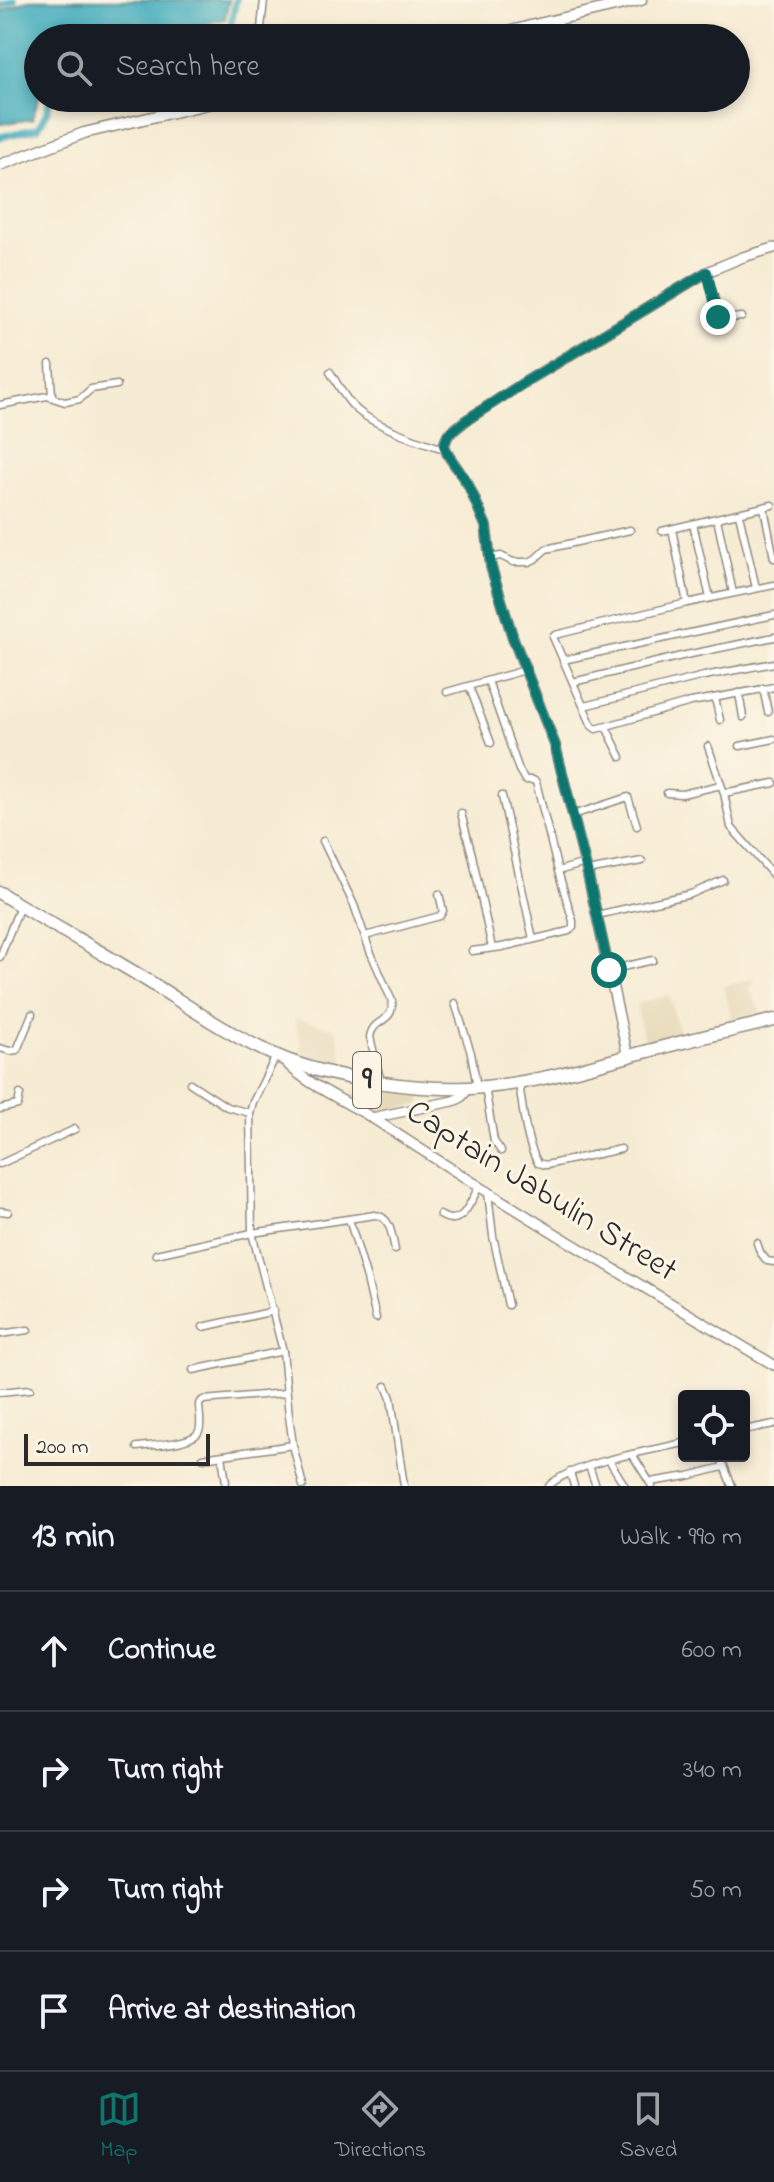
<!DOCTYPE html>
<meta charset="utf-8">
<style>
body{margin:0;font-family:"Indie Flower",sans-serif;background:#20242c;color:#f1f3f6}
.controls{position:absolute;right:24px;bottom:24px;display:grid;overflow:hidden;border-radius:8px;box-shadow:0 4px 12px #0003}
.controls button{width:72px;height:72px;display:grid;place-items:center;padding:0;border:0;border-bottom:2px solid #363941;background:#171b24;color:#f1f3f6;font:40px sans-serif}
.scale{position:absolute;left:24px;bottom:20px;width:186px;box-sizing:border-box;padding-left:8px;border:4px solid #2b2b2b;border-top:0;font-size:22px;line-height:28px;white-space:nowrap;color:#2b2b2b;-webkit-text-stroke:6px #fcf5e5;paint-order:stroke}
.stop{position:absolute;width:24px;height:24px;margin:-18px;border:6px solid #0f766e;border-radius:50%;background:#fff}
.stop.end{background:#0f766e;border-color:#fff;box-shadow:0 2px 8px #0008}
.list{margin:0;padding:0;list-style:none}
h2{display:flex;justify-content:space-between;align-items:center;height:104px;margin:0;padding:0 32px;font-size:34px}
h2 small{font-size:26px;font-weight:400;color:#9ea1a6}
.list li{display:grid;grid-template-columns:52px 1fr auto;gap:24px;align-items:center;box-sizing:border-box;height:120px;padding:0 32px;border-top:2px solid #363941}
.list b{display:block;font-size:30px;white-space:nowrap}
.list em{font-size:26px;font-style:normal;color:#9ea1a6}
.icon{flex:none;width:44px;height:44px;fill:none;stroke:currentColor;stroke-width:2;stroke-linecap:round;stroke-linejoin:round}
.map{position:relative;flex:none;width:774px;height:1486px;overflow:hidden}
.search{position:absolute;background:#171b24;box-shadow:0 4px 12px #0003;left:24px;right:24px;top:24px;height:88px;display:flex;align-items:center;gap:20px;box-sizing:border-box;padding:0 28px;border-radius:44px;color:#9ea1a6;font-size:30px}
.sheet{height:584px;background:#171b24}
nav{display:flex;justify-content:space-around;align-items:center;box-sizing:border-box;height:112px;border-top:2px solid #363941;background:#171b24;font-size:22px;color:#9ea1a6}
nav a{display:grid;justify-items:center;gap:4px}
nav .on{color:#0f766e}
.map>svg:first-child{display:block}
</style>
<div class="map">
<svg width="774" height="1486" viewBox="0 0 774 1486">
<rect width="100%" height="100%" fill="#fcf5e5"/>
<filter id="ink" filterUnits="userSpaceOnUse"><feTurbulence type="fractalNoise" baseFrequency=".0125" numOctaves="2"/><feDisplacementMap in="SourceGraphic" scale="16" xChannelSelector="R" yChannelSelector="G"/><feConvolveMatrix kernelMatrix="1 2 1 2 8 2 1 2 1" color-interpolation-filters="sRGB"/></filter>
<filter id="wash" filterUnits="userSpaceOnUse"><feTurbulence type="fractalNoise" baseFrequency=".006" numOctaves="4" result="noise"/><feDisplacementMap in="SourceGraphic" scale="32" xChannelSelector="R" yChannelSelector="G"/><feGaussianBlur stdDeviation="1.8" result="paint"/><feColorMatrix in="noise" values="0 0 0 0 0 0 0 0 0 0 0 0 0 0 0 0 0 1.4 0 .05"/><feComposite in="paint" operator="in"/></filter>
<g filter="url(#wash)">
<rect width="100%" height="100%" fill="#f6ebd3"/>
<g fill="#e7daba">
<path d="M756,978L750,990L761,1012L732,1020L724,986Z"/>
<path d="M669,995L680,1036L645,1045L636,1004Z"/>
<path d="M294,1018L337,1029L344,1067L299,1052L302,1045Z"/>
<path d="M358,1086L421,1096V1104L377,1113L352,1097Z"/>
</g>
<path fill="#3daabc" stroke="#346a74" stroke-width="2" d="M29,0H229L225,19L150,38H38L39,98L32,119L0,124V12Z"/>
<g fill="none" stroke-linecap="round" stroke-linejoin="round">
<g stroke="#3daabc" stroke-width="7">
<path d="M0,6L14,0"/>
<path d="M228,38L236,0"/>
<path d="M151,98L164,103L172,98"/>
<path d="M0,137L38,128L47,112L50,98"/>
</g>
</g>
</g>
<g filter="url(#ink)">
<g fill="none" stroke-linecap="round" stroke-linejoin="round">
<defs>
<g id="street">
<path d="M260,38L264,0"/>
<path d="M707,272L720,319L742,317"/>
<path d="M50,364L52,396"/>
<path d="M330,372C338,384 345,400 356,409C373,425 421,442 444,449"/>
<path d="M0,405L47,396L65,402L80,399L91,389L117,385"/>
<path d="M764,508L774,558"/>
<path d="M739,514L756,588"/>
<path d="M717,519L733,593"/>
<path d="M693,524L710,598"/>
<path d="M672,529L687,603"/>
<path d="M662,531L772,505"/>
<path d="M489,558L501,556L513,562H529L535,559L546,549L630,530"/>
<path d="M774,585L687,603L555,635L553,637L592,726L596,729L691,702L774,687"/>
<path d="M563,660L774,615"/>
<path d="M573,682L686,655L774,637"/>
<path d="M469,686L491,743"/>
<path d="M763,688L768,712"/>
<path d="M447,692L525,670"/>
<path d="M739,693L743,717"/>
<path d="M715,698L720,720"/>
<path d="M584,706L704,676L774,663"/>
<path d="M606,727L621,757"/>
<path d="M708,746L724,793L731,827L774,876"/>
<path d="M740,746L774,739"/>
<path d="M667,793L682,794L721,785"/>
<path d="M724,793L774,783"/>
<path d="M502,796L533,939"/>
<path d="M461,813L472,855L492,948"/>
<path d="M573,815L628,797L637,826"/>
<path d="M323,841L354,905L370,951L392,1001C394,1024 373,1017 370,1037L381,1082"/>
<path d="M558,871L585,863"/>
<path d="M587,871L642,861"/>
<path d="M597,915L691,894L723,880"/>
<path d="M365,936L440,916L443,911L439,894"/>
<path d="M472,951L502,947L569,931L573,927V921L558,871L536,782L533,780H525L519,770L488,681"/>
<path d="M0,957L20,906"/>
<path d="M609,970L653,960"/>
<path d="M455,1003L471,1053L477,1087"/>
<path d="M0,1048L10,1051L17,1050L32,1014"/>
<path d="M276,1056L253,1102L250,1113L252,1233L283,1351L289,1416L293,1445L303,1486"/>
<path d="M190,1083L227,1107L250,1113"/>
<path d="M519,1083C523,1108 525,1141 538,1163L546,1165L621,1149"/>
<path d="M485,1087L494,1141L501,1151"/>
<path d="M0,1109L18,1105L20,1094"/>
<path d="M0,1164L75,1129"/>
<path d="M488,1193L493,1236L508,1305"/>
<path d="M0,1211L8,1212"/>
<path d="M440,1215C462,1229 469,1204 479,1187"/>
<path d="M349,1219L367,1279L376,1318"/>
<path d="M757,1243L760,1252L767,1261L774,1262"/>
<path d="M156,1254L252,1233L375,1215C391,1216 392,1237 395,1250"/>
<path d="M203,1327L274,1311"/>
<path d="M0,1334L28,1330"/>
<path d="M193,1370L283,1351"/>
<path d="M386,1386L391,1398L404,1486"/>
<path d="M0,1392L30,1389"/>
<path d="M744,1430L774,1424"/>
<path d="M137,1447C151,1445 194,1444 199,1431C202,1424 199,1412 199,1404L203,1400L286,1393"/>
<path d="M632,1454L652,1486"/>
<path d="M222,1456L226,1482"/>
<path d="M720,1456L732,1486"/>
<path d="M203,1458L293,1445"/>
<path d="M609,1460L625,1486"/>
<path d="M589,1466L596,1486"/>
<path d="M570,1472L574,1486"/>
<path d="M650,1482L688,1476L723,1467"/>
<path d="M549,1486C569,1464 652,1450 684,1443"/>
</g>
<g id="secondary">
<path d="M628,1057L587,871L555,745L513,638L491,567L486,526L468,484L448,455L444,445L448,435L465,421L522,384L707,272L743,257L774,248"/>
<path d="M284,1059C294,1078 353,1105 374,1119C505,1205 640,1285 774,1365"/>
<path d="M372,1118L453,1101L460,1098L469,1088"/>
</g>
<g id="primary">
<path d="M486,38L534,25L641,0"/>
<path d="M0,165L84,133L233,98"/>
</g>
<path id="highway" d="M0,893C41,919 84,942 125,967C175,996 223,1033 277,1056C332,1080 425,1092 485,1087C544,1082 599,1063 656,1049C695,1038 735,1030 774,1020"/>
</defs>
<use href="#street" stroke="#908b7f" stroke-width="9"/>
<use href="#secondary" stroke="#908b7f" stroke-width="12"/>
<use href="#primary" stroke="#908b7f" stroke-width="13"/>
<use href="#highway" stroke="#908b7f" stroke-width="15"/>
<use href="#street" stroke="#fff" stroke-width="6"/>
<use href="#secondary" stroke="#fff" stroke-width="9"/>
<use href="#primary" stroke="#fff" stroke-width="10"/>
<use href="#highway" stroke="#fff" stroke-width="12"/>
</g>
</g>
<g fill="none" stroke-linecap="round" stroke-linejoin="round" filter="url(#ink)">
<path stroke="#0f766e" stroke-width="10" d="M609,970L587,871L555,745L513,638L491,567L486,526L468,484L448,455L444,445L448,435L465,421L522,384L707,272L718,317"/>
</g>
<g text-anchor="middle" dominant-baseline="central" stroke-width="6" stroke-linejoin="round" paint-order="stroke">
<rect fill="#fcf5e5" stroke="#6a6863" stroke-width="2" x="353" y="1052" width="28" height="56" rx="6"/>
<g font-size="32" font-weight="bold" fill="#2b2b2b">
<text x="367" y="1080">9</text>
</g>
<g font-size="34" fill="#2b2b2b" stroke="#fcf5e5">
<text transform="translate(541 1192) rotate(32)">Captain Jabulin Street</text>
</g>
</g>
</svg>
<div class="controls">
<button><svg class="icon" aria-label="locate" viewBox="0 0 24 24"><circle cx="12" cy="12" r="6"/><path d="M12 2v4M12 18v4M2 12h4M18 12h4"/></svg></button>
</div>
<div class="scale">200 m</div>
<div class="stop" style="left:609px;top:970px"></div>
<div class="stop end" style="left:718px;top:317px"></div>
<div class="search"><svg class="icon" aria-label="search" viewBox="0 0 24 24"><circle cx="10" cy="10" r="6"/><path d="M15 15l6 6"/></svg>Search here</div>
</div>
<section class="sheet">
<h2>13 min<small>Walk · 990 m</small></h2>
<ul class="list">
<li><svg class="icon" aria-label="ahead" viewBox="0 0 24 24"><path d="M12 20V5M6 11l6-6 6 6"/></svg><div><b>Continue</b></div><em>600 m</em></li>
<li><svg class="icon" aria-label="right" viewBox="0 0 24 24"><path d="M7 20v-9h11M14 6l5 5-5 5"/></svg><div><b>Turn right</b></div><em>340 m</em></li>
<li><svg class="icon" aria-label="right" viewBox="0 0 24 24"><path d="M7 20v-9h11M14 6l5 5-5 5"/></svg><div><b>Turn right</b></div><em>50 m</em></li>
<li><svg class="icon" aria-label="arrive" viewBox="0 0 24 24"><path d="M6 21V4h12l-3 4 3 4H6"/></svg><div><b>Arrive at destination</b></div></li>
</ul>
</section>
<nav>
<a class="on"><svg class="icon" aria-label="map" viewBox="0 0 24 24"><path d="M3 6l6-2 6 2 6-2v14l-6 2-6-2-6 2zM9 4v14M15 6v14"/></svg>Map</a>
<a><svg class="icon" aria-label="directions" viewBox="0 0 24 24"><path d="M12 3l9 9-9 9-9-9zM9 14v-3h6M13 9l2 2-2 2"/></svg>Directions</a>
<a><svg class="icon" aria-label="saved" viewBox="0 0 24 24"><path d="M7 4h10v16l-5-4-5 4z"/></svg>Saved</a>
</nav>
